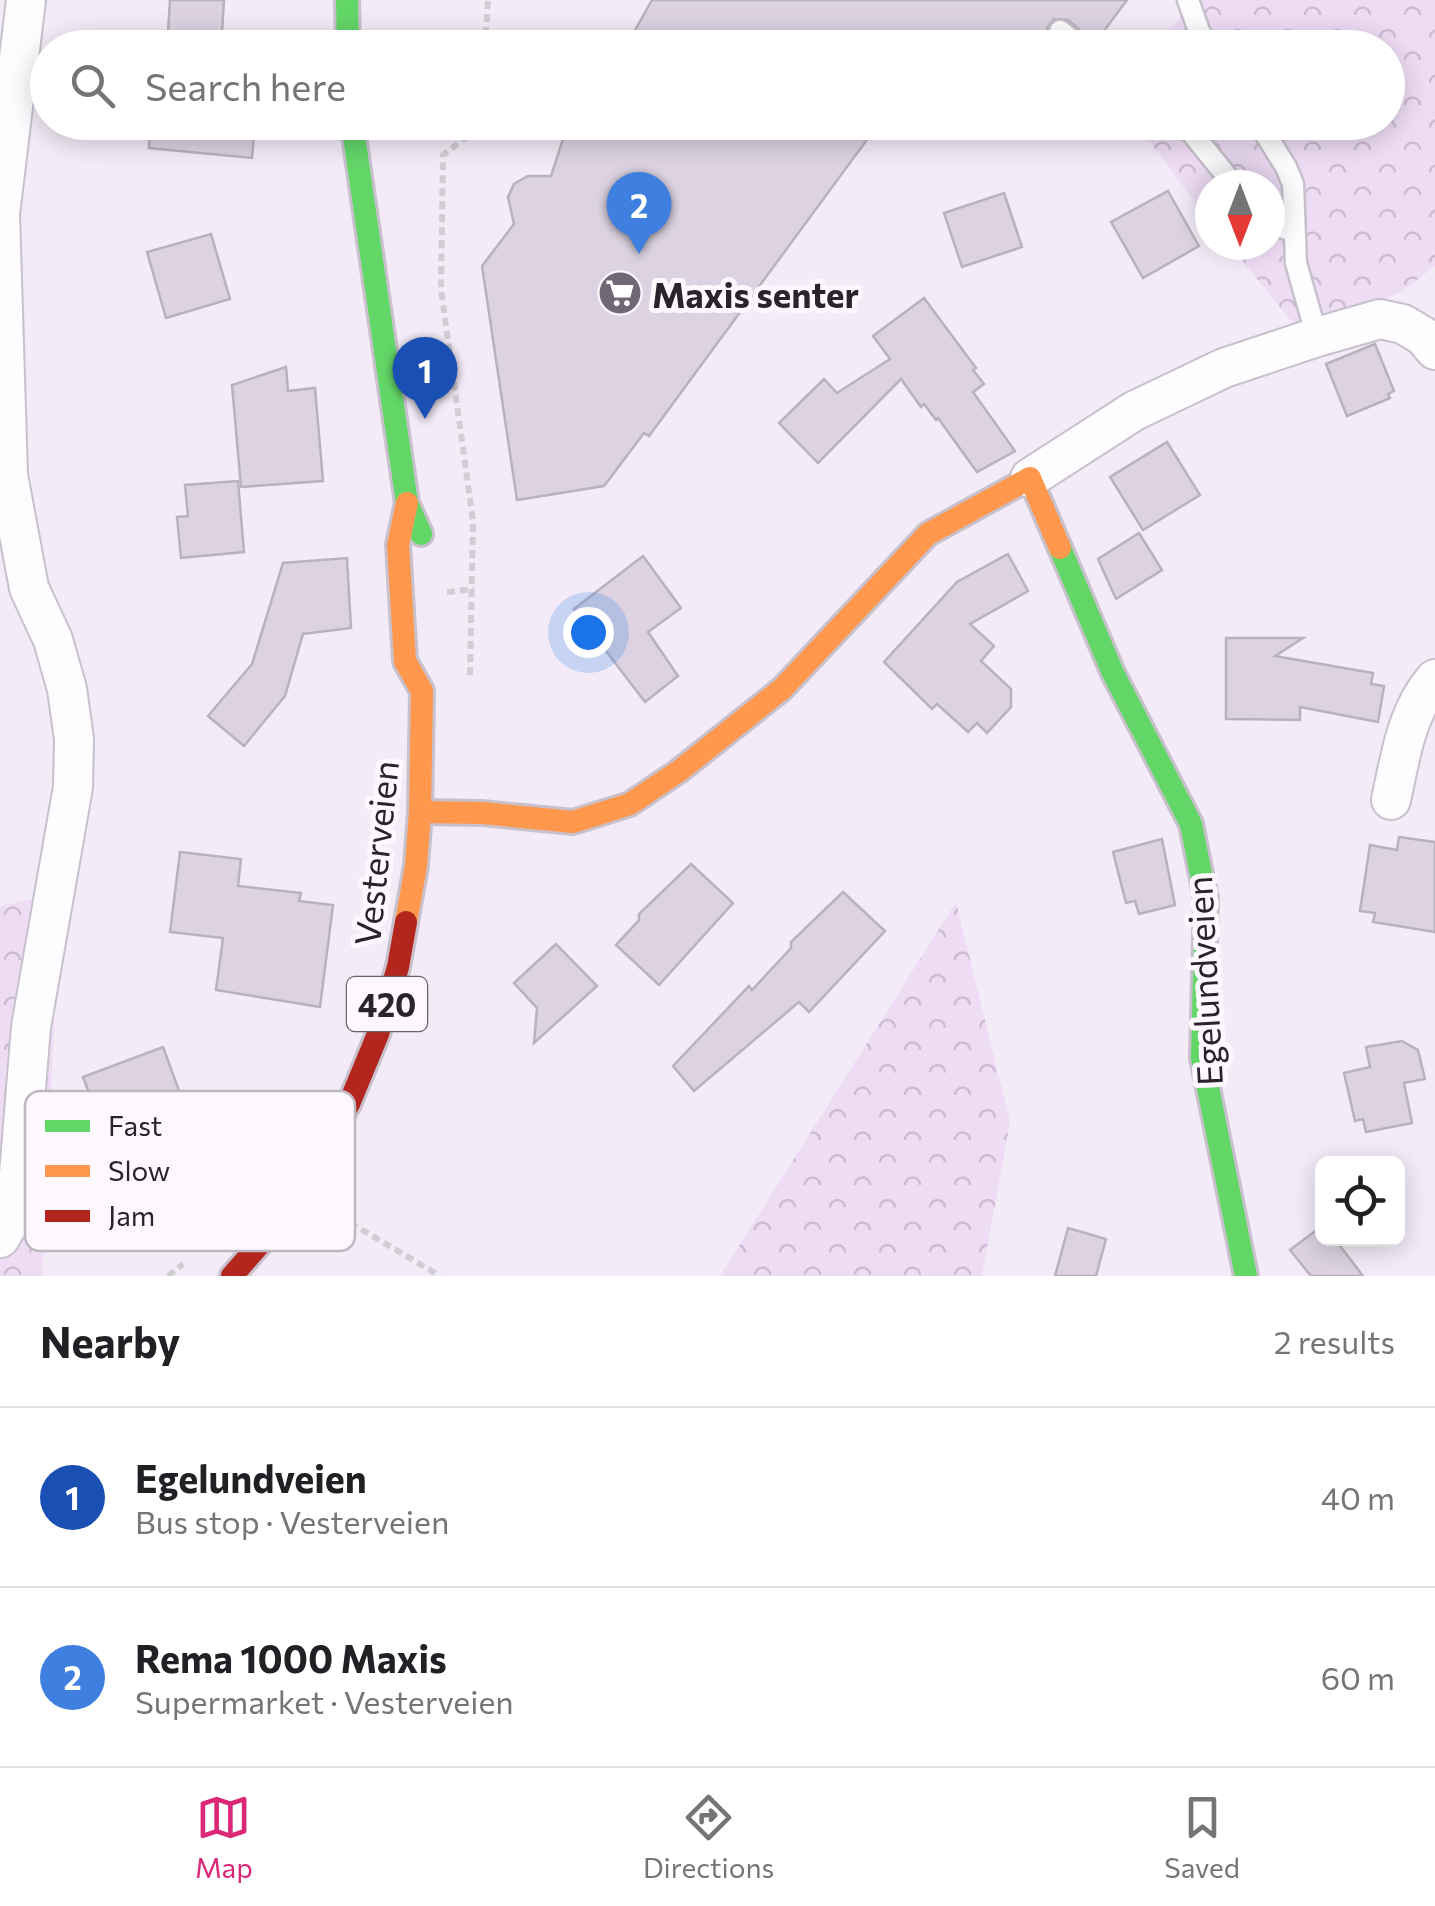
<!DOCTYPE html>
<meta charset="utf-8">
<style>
body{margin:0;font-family:Commissioner,sans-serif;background:#f6f6f6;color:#202124}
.controls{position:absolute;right:30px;bottom:30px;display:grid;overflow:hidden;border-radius:15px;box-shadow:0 5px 25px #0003}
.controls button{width:90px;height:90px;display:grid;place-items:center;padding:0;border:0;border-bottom:2px solid #e0e0e0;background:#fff;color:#202124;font:50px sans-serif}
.compass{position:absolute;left:1195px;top:170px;width:90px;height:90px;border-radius:50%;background:#fff;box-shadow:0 5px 25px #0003;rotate:180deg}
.you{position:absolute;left:588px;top:632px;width:35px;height:35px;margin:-25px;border:8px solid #fff;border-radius:50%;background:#1a73e8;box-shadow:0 0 0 15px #1a73e833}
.badge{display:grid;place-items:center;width:65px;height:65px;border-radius:50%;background:#db2777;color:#fff;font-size:32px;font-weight:700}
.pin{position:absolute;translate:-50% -82px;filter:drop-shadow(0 2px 5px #0008)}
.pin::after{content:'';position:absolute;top:52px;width:35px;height:30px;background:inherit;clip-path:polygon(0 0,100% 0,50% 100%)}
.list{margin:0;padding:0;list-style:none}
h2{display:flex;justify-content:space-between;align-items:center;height:130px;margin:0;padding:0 40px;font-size:42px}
h2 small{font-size:32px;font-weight:400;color:#757577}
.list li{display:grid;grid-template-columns:65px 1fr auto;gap:30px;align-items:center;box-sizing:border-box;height:180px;padding:0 40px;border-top:2px solid #e0e0e0}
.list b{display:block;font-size:38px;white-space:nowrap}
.list p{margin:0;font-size:32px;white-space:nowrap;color:#757577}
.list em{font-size:32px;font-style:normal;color:#757577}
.icon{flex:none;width:55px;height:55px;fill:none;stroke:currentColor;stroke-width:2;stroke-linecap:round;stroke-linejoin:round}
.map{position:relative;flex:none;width:1435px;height:1276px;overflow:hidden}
.search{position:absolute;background:#fff;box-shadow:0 5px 25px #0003;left:30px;right:30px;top:30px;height:110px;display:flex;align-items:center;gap:25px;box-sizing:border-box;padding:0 35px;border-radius:55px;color:#757577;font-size:38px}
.sheet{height:490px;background:#fff}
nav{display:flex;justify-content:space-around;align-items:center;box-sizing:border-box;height:140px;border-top:2px solid #e0e0e0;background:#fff;font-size:28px;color:#757577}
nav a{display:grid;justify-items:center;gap:5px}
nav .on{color:#db2777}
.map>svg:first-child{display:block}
</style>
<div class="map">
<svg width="1435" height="1276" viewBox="0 0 1435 1276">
<defs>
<pattern id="forest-crowns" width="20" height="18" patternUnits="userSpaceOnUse" patternTransform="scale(2.5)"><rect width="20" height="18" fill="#eedcf5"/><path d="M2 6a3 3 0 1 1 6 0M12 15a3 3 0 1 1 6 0" fill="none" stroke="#ccbcd2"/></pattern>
</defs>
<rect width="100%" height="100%" fill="#f3ebf7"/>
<g fill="url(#forest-crowns)">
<path d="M1184,0H1435V266L1401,292L1301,333L1229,245H1270V185H1210V222L1136,123L1388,122V48L1152,47L1179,19Z"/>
<path d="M40,898L54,1025L42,1276H0V906Z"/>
<path d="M956,902L1010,1122L982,1276H720Z"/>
</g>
<g fill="#dcd2e1" stroke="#b9b2bc" stroke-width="2.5">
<path d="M170,0H224L221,48H167Z"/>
<path d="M652,0H1127L1095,43L1068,20L1054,19L1047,28V35L1059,48H1009L990,33L978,48H625Z"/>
<path d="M150,122H255L252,158L149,148Z"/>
<path d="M576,122H880L649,436L644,433L604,486L517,500L482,266L514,224L508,197L514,184L528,176H551L562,142Z"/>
<path d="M1168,191L1199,246L1143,278L1111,222Z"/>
<path d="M1004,193L1022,247L962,267L944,213Z"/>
<path d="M211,234L230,299L166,318L147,252Z"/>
<path d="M924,298L976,368L973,370L984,384L973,392L1015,451L977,472L938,418L936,420L924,404L921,407L901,379L818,463L779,423L824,379L837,393L890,359L873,336Z"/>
<path d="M1375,344L1394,391L1388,394L1390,398L1347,416L1326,364Z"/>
<path d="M286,367L288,391L315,388L323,481L241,487L232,385Z"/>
<path d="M1167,442L1200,495L1143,530L1110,477Z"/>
<path d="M238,481L244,552L181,558L177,517L188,516L185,485Z"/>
<path d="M1139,533L1162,570L1116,599L1098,559Z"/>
<path d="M1008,554L1028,591L970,624L994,646L981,661L1011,689V707L987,733L977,723L968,732L937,704L932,709L884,662L957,582Z"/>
<path d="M643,556L681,608L648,632L678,676L645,702L574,609Z"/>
<path d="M347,558L351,628L303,634L285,696L244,746L208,716L252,664L283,563Z"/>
<path d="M1226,638H1303L1275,656L1373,673L1371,684L1384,686L1378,722L1300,707V720L1226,719Z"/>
<path d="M1399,837L1435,842V932L1373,922L1375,913L1360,911L1370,845L1397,850Z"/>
<path d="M1162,839L1175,905L1139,914L1135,901L1126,903L1113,852Z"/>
<path d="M180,852L241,859L238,886L301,893L299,901L333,905L320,1007L216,990L223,938L170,932Z"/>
<path d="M691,864L733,903L659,985L616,945L639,920V914Z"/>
<path d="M843,892L885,931L809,1012L799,1002L694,1091L673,1066L749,986L752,990L791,948V942Z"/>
<path d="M556,944L597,986L534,1043L537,1008L514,983Z"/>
<path d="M1402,1041L1418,1050L1425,1079L1404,1083L1412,1123L1366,1132L1363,1119L1355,1121L1344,1073L1370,1067L1366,1047Z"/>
<path d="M163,1047L210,1175L124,1206L131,1224L78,1244L51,1175L111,1152L83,1077Z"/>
<path d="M1322,1226V1238H1334L1363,1276H1311L1290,1250Z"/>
<path d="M1068,1228L1106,1239L1096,1276H1055Z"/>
</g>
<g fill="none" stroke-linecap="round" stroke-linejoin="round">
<defs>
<g id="lane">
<path d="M1188,0L1199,31L1209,48"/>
<path d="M1060,31L1082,48"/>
<path d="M1183,122L1234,185"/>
<path d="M1258,122L1286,167L1293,184L1296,263L1317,337"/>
<path d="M1270,224L1294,231"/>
</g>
<g id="street">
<path d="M1030,478L1134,411L1224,368L1317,337L1380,319L1403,324L1423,336L1435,350"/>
<path d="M1391,800C1400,759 1406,712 1435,679"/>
<path d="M0,1238L10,1221L18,1186L31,1027L73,787L74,739L67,689L53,640L29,588L8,475L0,214L26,0"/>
</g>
<g id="fast">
<path d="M347,0L348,48"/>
<path d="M352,122L407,503L421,534"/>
<path d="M1060,548L1113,673L1191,824L1206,899L1202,1058L1246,1276"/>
</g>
<g id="slow">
<path d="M420,812L482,813L573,822L630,804L679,771L782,689L928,534L1030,478L1060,548"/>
<path d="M406,922L416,866L420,812L422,691L405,661L398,545L407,503"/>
</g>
<path id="jam" d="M232,1276L280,1221L349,1104L378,1034L398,967L406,922"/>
</defs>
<use href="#lane" stroke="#c8c1cc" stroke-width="25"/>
<use href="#street" stroke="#c8c1cc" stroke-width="42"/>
<use href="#fast" stroke="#c8c1cc" stroke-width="28"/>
<use href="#slow" stroke="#c8c1cc" stroke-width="28"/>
<use href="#jam" stroke="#c8c1cc" stroke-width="28"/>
<g stroke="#d1ced3" stroke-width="6" stroke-dasharray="8 5" stroke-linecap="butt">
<path d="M485,48L488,0"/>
<path d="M447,592L474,589"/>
<path d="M470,675L473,521L441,289L443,155L481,126V122"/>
<path d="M339,1216L440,1276"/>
<path d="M168,1276L183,1264"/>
</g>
<use href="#lane" stroke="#fdfcfe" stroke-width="20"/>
<use href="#street" stroke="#fdfcfe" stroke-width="38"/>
<use href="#fast" stroke="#63d668" stroke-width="22"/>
<use href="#slow" stroke="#ff974d" stroke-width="22"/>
<use href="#jam" stroke="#b3261e" stroke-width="22"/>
</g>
<defs>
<symbol id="supermarket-disc" viewBox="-11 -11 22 22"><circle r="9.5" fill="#706874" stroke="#fcf8fd"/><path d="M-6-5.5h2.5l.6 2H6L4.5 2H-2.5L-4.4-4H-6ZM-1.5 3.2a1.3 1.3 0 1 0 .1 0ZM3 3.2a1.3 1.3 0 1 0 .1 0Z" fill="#fff"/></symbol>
</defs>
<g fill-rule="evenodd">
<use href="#supermarket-disc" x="595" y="268" width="50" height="50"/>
</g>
<g text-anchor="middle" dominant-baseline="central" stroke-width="10" stroke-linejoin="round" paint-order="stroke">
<rect fill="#fcf8fd" stroke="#69626b" stroke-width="2.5" x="347" y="977" width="80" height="54" rx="8"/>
<g font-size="32" font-weight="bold" fill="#2a222d">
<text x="387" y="1004">420</text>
</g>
<g font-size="35" font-weight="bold" fill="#2a222d" stroke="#fcf8fd" text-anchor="start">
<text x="652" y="293">Maxis senter</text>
</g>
<g font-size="35" fill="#2a222d" stroke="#fcf8fd">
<text transform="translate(375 853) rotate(-84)">Vesterveien</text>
<text transform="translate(1203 981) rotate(-93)">Egelundveien</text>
</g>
</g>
<rect x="25" y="1091" width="330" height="160" rx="15" fill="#fcf8fd" stroke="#bdb8bf" stroke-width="2.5"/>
<rect x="45" y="1120" width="45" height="12" fill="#63d668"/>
<rect x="45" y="1165" width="45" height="12" fill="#ff974d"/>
<rect x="45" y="1210" width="45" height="12" fill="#b3261e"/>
<g font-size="28" fill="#2a222d">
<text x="108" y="1136">Fast</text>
<text x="108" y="1181">Slow</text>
<text x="108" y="1226">Jam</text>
</g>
</svg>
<div class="controls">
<button><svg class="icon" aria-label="locate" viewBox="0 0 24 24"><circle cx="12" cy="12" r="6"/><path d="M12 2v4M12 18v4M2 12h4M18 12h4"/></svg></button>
</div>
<svg class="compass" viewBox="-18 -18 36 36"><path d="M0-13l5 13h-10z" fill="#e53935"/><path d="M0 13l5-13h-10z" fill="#757577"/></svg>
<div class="you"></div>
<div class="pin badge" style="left:425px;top:419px;background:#1a4fb4">1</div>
<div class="pin badge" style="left:639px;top:254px;background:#3f7fe0">2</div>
<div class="search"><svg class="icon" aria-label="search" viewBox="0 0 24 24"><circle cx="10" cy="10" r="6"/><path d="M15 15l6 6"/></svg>Search here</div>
</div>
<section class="sheet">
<h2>Nearby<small>2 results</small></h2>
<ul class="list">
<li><span class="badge" style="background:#1a4fb4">1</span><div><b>Egelundveien</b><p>Bus stop · Vesterveien</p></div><em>40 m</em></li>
<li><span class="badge" style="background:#3f7fe0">2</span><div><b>Rema 1000 Maxis</b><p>Supermarket · Vesterveien</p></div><em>60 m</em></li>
</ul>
</section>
<nav>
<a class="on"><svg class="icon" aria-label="map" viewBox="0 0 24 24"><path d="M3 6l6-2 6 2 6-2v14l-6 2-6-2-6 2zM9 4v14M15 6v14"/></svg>Map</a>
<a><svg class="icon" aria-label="directions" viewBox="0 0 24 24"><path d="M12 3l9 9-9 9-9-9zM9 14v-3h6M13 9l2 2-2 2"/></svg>Directions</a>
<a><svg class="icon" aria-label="saved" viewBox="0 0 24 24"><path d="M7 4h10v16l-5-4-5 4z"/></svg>Saved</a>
</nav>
